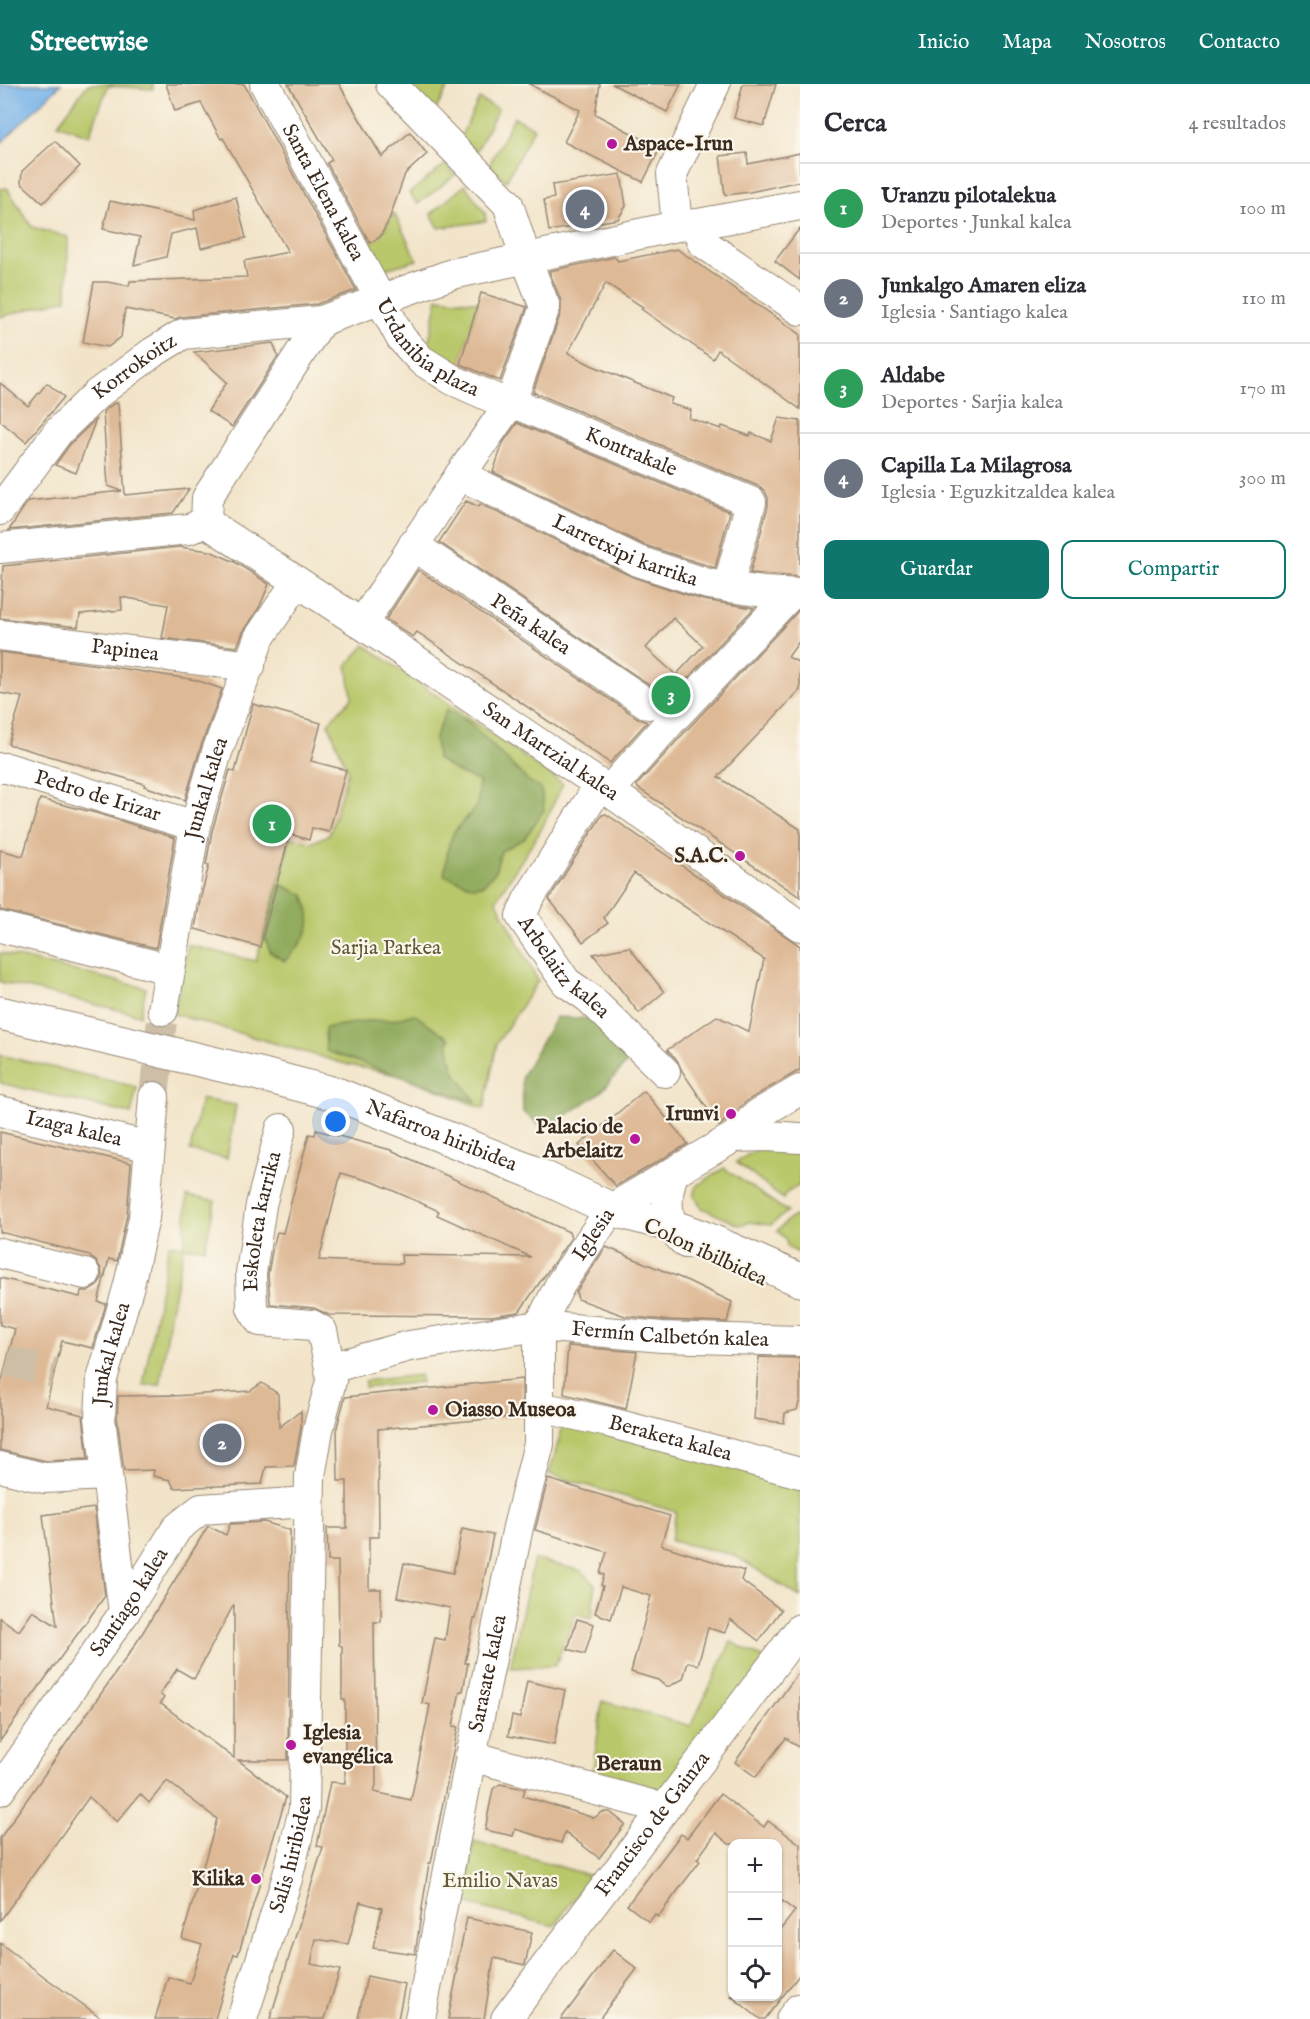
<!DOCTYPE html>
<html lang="es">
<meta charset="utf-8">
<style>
body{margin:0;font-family:"IM FELL English",serif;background:#f2f2f3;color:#2b2b33}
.controls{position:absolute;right:18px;bottom:18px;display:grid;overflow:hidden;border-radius:12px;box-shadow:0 2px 4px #0004}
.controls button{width:54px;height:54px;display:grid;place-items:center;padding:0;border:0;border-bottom:2px solid #e1e1e2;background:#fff;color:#2b2b33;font:30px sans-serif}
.you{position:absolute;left:336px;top:1038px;width:21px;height:21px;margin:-15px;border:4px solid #fff;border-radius:50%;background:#1a73e8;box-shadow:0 0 0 9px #1a73e833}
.badge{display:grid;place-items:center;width:39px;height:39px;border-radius:50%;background:#0f766e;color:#fff;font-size:20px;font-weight:700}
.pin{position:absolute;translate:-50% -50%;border:3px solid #fff;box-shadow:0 2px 6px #0006}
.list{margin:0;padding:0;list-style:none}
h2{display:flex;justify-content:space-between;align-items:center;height:78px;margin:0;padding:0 24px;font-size:26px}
h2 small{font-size:20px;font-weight:400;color:#7c7c81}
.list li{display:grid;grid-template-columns:39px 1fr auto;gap:18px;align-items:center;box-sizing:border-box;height:90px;padding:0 24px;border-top:2px solid #e1e1e2}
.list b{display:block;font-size:22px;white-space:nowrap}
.list p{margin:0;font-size:20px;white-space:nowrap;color:#7c7c81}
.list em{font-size:20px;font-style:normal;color:#7c7c81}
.actions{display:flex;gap:12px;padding:18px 24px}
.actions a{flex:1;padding:14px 0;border:2px solid #0f766e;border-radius:12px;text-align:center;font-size:21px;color:#0f766e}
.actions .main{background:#0f766e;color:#fff}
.icon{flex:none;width:33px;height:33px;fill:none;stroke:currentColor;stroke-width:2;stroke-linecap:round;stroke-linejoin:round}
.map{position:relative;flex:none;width:800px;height:1935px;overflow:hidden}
header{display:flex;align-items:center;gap:36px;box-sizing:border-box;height:84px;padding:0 30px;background:#0f766e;color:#fff}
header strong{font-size:28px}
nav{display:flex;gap:33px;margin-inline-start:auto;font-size:21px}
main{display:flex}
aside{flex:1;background:#fff}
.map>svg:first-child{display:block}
</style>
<header>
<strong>Streetwise</strong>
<nav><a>Inicio</a><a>Mapa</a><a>Nosotros</a><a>Contacto</a></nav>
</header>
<main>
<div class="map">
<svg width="800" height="1935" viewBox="0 0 800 1935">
<rect width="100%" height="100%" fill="#fbf7ec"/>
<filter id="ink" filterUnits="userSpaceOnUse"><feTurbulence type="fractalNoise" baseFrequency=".0167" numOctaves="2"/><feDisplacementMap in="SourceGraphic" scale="12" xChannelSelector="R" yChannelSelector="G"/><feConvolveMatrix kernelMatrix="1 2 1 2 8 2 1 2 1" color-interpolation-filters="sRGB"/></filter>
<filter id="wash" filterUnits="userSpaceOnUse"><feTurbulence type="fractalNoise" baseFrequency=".008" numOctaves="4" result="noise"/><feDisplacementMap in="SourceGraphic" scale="24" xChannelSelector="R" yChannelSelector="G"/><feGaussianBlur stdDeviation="1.35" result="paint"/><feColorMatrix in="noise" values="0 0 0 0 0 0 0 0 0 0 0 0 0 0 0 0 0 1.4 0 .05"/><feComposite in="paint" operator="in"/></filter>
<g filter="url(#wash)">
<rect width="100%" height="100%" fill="#f2e4c9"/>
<g fill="#b9c86a" stroke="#7a7944" stroke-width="1.5">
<path d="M88,0H153V5L108,2L89,52L58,40Z"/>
<path d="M400,0H442L448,3L433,31Z"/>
<path d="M479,15L498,25L476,68L460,54Z"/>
<path d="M514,33L534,44L506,97L489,81Z"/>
<path d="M446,80L455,91L418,120L409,109Z"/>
<path d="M465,101L485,129L486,137L439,144L431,130Z"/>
<path d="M7,104L32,143L68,153L67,215L0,233V105Z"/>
<path d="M394,129L417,176L381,186L367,161L380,152Z"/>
<path d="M438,214L478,218L459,285L426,271Z"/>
<path d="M365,561L563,700L541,746L496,816L538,897L497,959L484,1025L406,993L349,981L174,930L188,861L256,877L291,753L311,759L330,750L348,687L328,639L352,614L347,581Z"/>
<path d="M674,594L688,607L671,627L655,614Z"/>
<path d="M0,869L146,904L140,931L0,898Z"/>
<path d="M0,971L137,1003L131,1030L0,999Z"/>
<path d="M201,1015L236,1021L227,1074L190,1067Z"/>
<path d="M800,1062V1101L786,1109L783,1115L736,1078L759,1064Z"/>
<path d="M724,1084L782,1124L788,1127L771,1141L750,1138L739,1141L702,1124L694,1112L697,1102Z"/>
<path d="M187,1112L215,1117L205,1164L184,1163L171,1226L160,1301H143L169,1160L184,1162Z"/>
<path d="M795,1132L800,1137V1169L788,1164L785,1154L777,1147L789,1135Z"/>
<path d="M420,1291L421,1298L365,1304V1297Z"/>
<path d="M565,1335L800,1398V1513L734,1471L671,1457L676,1428L549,1390Z"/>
<path d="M534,1475L582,1487L595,1500L592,1534L576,1530L555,1582L510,1584Z"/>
<path d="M731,1558L766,1575L662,1718L605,1701L593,1688L602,1617L691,1642Z"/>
<path d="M474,1757L591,1792L554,1842L463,1819Z"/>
</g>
<g fill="#92ac5e" stroke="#666b3e" stroke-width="1.5">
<path d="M447,625L469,638L526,695L541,705L544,726L524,755L501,767L495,788L483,801L473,802L444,791L449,760L454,748L477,722L479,697L459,689L437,675L435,653Z"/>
<path d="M280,800L304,811C317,844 306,854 285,877L271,869L264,853Z"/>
<path d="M414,930L450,955L448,958L453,985L476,1018L326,967L325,944L367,937L393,936Z"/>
<path d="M556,933L601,935L630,975L601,1008L546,1045L523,1028L522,992Z"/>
</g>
<path fill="#76b1e7" stroke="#586e82" stroke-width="1.5" d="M0,0H61L0,60Z"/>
<g id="blocks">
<g fill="#deb996" fill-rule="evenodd">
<path d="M166,0H244L356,206L317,220L181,233L175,235L125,225L121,253L108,263L83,258L94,198H107L129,202L130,197L247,193L244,177L288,168L223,54L221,55L201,19L175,27Z"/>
<path d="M288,0H339L382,73L410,48L427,70L405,90L389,136L380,153L370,159L327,79L332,76Z"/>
<path d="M529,0H600L595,30L660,64L643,98L564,58L580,26Z"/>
<path d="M612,0H681L667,28Z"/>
<path d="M743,0H776L764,42L734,34Z"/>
<path d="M55,57L80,82L43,119L21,99L22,87Z"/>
<path d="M747,69L748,80L800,69V97L750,108L725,111L720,72Z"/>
<path d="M621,90L626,122L618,135L549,147L544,116L554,114L552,101Z"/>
<path d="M236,113L246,154L201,164L197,144L171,150L166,173L134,181L140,153L103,145L110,117L195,136L194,126Z"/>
<path d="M800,144V196L775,177Z"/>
<path d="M677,165L800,250V325L718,266L713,275L641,225L643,223L606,199L568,269L591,281L672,314L670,320L691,326L689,334L721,345L722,342L750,352L751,349L771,357L779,334L800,337V493L750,489L768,422V414L765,407L758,402L533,308L561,228V217L549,187L615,173L618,177Z"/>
<path d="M481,209L527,223L500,297L460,280Z"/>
<path d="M273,259L278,272L232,343L208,327L227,298L194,268Z"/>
<path d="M0,299L28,322L47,299L64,313L26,358L0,337Z"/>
<path d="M118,319L125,411L189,405L173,429L9,446L28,417L122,407L108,402L103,328L113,320Z"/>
<path d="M96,335L76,389L55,381L71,359Z"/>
<path d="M517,339L730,428L715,484L644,461L493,388L503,359Z"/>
<path d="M466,417L479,423L480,420L633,493L703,516L754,524L681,601L674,594L660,608L439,458ZM673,534L703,562L676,591L646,564Z"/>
<path d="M179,463L210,467L235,478L269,500L260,522L243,548L237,563L162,554L168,521L121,513L122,526L80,530L78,543L0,534L3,482Z"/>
<path d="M418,486L638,634L647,638L610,679L417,548L413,553L386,535Z"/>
<path d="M798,527H800V556L788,573L800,579V606L718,693L800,745V813L638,704L637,701L683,650Z"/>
<path d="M0,568L106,582L196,596L222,605L201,662L185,716L144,702L145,700L8,660L22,613L0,609Z"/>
<path d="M253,620L321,639L311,677L346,686L329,748L312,744L309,756L290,750L260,863L195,845L200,816L209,781H206L212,747L230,686L235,688Z"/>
<path d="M40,715L96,729L175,754L156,864L0,826V766L23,772Z"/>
<path d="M606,730L800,862V986L748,1016L719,1042L682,987L677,976L667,966L717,932L749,948L764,875L634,789L604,834L608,839L583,858L549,815L602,731Z"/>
<path d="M629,863L664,908L639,929L593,870Z"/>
<path d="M644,1007L688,1060L616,1102L579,1061Z"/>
<path d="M316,1046L391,1066L569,1148L571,1154L519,1228L492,1232L329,1231L314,1224L270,1220L268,1190L272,1167L277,1148L283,1149L309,1050L315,1051ZM341,1089L376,1099L439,1127L437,1131L531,1173L401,1171L402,1180L319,1176Z"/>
<path d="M0,1048L131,1079L127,1131L117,1177L109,1175L98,1218L106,1220L93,1264L62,1257L46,1322L83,1331L88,1375L46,1377L0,1366V1304L15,1245L0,1241V1194L80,1213L81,1207H89L97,1202L102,1194L101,1185L96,1177L90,1173V1171L0,1148Z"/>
<path d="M606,1163L688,1197L732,1218L727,1238L663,1236L625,1232L578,1215L576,1208Z"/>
<path d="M568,1262L637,1268L626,1325L564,1310Z"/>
<path d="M759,1273L800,1274V1315L797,1326L785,1329L784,1339L754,1335Z"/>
<path d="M522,1295V1332L378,1345L379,1453H369V1505H381V1538H374L376,1701L374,1708L411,1716L430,1621L422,1619L435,1554L445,1556L450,1524L397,1513L404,1479L453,1489L462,1445L493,1451L476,1535H474L465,1579H468L463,1607H460L453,1642L458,1643L431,1779H429L415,1870L373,1864L382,1824L360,1818L348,1860L316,1855L311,1880L340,1886L325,1935H270L323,1763L317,1762L330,1698L345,1699V1616L342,1615V1562L339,1561L338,1477H328L327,1444H347V1397H338L337,1343L345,1313Z"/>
<path d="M262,1299L278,1310L279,1343L301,1327V1343L294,1382L266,1383L262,1400L174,1404L170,1396L153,1392L154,1386L124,1387L117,1333L118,1312L173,1311V1312L250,1307Z"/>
<path d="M548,1395L670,1432L661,1461L744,1487L741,1496L781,1526L759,1557L730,1535L725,1549L708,1544L698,1581L688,1578L683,1595L670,1602H665L658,1596L631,1588L651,1512L621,1503L611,1535L595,1529L603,1502L601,1501L604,1491L600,1489L607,1468L535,1446Z"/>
<path d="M94,1424L105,1512L0,1657V1534L19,1547L33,1527L57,1542L43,1431Z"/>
<path d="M264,1438L290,1446L288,1676H238L286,1713L238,1871L234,1870L215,1935H155L168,1893L190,1899L202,1860L182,1854L217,1735L167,1697L149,1719L140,1710L117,1738L89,1713L0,1837V1754L135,1561L208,1442L226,1451L230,1440ZM234,1520V1674L160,1619L164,1614L160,1610L177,1585L194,1595Z"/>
<path d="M577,1535L594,1540L585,1570L568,1565Z"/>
<path d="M800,1586V1664L786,1654L756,1693L735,1678Z"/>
<path d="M527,1597L565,1606L554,1661L508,1652L512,1632L520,1634Z"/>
<path d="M500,1700L525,1705L523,1712L594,1734L602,1728H610L625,1740L599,1774L565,1748L561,1759L515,1745L513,1752L485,1746L493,1705Z"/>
<path d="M720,1710L764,1743L768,1737L800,1760V1890L765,1935H760L731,1912H777V1850L795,1827L777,1813V1760H729L716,1749L697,1775L700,1777L658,1833L655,1830L649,1838L627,1821L681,1750L687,1754Z"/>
<path d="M467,1834L532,1848L525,1881L494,1874L484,1935H448L458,1885H456Z"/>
<path d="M0,1859L46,1894L103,1935H0Z"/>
<path d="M613,1866L637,1885L599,1935H561Z"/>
<path d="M367,1892L405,1900L398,1935H358Z"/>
</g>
</g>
</g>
<g filter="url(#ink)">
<use href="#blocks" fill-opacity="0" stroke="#968774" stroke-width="1.5"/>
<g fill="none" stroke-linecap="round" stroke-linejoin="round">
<g stroke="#cdbfa7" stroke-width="30" stroke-dasharray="30 15" stroke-linecap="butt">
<path d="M154,1013L163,926"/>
<path d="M7,1277L54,1289"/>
</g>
<defs>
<g id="minor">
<path id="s1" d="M265,0L401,254L421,276L453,296L509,321"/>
<path d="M698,140L702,158L800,226"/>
<path d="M677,142L672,90L715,0"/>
<path id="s2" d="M511,318L751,418L728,503"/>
<path id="s3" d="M460,391L638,477L708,500L764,508L800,510"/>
<path id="s4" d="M0,426L58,348L97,310L152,269L183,250L321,237"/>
<path d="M206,438L207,414L321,237L452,190L677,142L698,140L800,121"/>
<path id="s5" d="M206,438L362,540L609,707L800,842"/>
<path id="s6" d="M413,461L648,620"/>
<path d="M0,464L189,445L206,438"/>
<path d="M362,540L460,391L511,318L545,223L526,175L508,120L391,0"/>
<path id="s7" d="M0,551L250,582"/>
<path id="s8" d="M0,684H7L195,742"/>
<path id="s9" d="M599,702L528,816L521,832L566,898L589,914L665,988"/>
<path d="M609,707L670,638L791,510"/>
<path d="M0,843L169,885"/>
<path id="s10" d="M163,926L195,742L217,668L259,554L297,498"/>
<path id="s11" d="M0,1027L150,1063"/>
<path d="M734,1053L766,1052L800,1054"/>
<path d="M674,1088C664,1112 664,1141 686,1159"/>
<path d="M0,1169L85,1190"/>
<path id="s12" d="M330,1284L409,1262L539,1242L662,1253L800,1257"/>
<path id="s13" d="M540,1323L608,1338L800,1389"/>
<path d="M0,1383L44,1394L107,1391"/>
<path id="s14" d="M124,1529L100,1334L102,1295L129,1201L144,1134L154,1013"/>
<path d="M471,1672L651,1721L663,1727"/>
<path id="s15" d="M0,1706L124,1529L177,1444L201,1425L308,1418"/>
<path id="s16" d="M242,1935L287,1795L304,1725L310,1392L318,1346L331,1297L330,1284L322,1247L312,1241L260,1237L252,1224L251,1189L261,1121L281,1045"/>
<path id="s17" d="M420,1935L471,1672L518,1443L539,1360V1242L561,1199L611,1125L734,1053L757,1031L800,1006"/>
<path id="s18" d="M506,1935L800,1545"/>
</g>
<g id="major">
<path id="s19" d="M0,929L259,990L339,1011L530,1087L611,1125L663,1139L707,1155L800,1196"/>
<path d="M793,1935L800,1926"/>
</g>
</defs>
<use href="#minor" stroke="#968774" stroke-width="32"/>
<use href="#major" stroke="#968774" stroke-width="35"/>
<use href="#minor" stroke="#fff" stroke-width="30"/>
<use href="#major" stroke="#fff" stroke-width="33"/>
</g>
</g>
<g fill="#b5179e" stroke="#fbf7ec" stroke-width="2">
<circle cx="612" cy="60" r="6"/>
<circle cx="740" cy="772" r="6"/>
<circle cx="731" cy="1030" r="6"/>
<circle cx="635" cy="1055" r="6"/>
<circle cx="433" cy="1326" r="6"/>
<circle cx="291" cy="1661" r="6"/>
<circle cx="256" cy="1795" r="6"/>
</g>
<g text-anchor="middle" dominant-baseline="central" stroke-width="4.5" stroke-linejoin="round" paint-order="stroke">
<g font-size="21" font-weight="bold" fill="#3b2a1e" stroke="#fbf7ec" text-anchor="end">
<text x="624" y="60" text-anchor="start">Aspace-Irun</text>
<text x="728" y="772">S.A.C.</text>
<text x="719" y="1030">Irunvi</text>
<text x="623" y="1043">Palacio de<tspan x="623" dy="24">Arbelaitz</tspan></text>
<text x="445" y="1326" text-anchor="start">Oiasso Museoa</text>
<text x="303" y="1649" text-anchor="start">Iglesia<tspan x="303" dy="24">evangélica</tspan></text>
<text x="244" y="1795">Kilika</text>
</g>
<g font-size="21" fill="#3b2a1e" stroke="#fbf7ec">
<text stroke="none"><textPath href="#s1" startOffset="123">Santa Elena kalea</textPath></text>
<text stroke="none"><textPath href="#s1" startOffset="314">Urdanibia plaza</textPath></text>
<text stroke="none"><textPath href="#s4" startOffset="198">Korrokoitz</textPath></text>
<text stroke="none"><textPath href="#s2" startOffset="130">Kontrakale</textPath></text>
<text stroke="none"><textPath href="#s3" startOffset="182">Larretxipi karrika</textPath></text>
<text stroke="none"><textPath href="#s6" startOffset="142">Peña kalea</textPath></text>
<text stroke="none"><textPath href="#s7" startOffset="126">Papinea</textPath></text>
<text stroke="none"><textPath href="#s5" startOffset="414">San Martzial kalea</textPath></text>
<text stroke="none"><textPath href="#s10" startOffset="226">Junkal kalea</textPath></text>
<text stroke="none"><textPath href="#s8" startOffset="102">Pedro de Irizar</textPath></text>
<text stroke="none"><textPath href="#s9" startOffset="219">Arbelaitz kalea</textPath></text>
<text stroke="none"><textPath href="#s11" startOffset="76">Izaga kalea</textPath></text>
<text stroke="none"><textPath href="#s19" startOffset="459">Nafarroa hiribidea</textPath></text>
<text stroke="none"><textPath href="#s16" startOffset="867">Eskoleta karrika</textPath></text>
<text stroke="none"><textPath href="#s17" startOffset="812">Iglesia</textPath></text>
<text transform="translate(705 1169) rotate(25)">Colon ibilbidea</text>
<text stroke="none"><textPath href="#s12" startOffset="345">Fermín Calbetón kalea</textPath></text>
<text stroke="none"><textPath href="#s14" startOffset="262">Junkal kalea</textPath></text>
<text stroke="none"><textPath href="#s13" startOffset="134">Beraketa kalea</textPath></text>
<text stroke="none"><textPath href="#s15" startOffset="228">Santiago kalea</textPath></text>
<text stroke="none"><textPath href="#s17" startOffset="352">Sarasate kalea</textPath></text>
<text stroke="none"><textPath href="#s18" startOffset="244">Francisco de Gainza</textPath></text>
<text stroke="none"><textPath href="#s16" startOffset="172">Salis hiribidea</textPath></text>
</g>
<g font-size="21" fill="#615935" stroke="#fbf7ec">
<text x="386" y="864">Sarjia Parkea</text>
<text x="500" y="1797">Emilio Navas</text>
</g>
<g font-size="22" font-weight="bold" fill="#3b2a1e" stroke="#fbf7ec">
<text x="629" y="1680">Beraun</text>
</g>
</g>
</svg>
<div class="controls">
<button>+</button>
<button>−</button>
<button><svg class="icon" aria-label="locate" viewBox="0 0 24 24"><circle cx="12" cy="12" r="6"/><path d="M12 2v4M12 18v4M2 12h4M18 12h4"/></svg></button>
</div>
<div class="you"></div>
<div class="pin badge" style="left:272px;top:740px;background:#2e9e5b">1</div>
<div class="pin badge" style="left:222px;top:1359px;background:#6b7280">2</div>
<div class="pin badge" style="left:671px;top:611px;background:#2e9e5b">3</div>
<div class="pin badge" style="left:585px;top:125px;background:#6b7280">4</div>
</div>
<aside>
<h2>Cerca<small>4 resultados</small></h2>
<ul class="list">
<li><span class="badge" style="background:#2e9e5b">1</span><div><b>Uranzu pilotalekua</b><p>Deportes · Junkal kalea</p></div><em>100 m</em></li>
<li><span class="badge" style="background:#6b7280">2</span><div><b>Junkalgo Amaren eliza</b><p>Iglesia · Santiago kalea</p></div><em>110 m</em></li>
<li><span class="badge" style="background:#2e9e5b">3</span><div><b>Aldabe</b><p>Deportes · Sarjia kalea</p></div><em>170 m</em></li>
<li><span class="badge" style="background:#6b7280">4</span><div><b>Capilla La Milagrosa</b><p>Iglesia · Eguzkitzaldea kalea</p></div><em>300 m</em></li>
</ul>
<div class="actions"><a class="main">Guardar</a><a>Compartir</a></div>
</aside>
</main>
